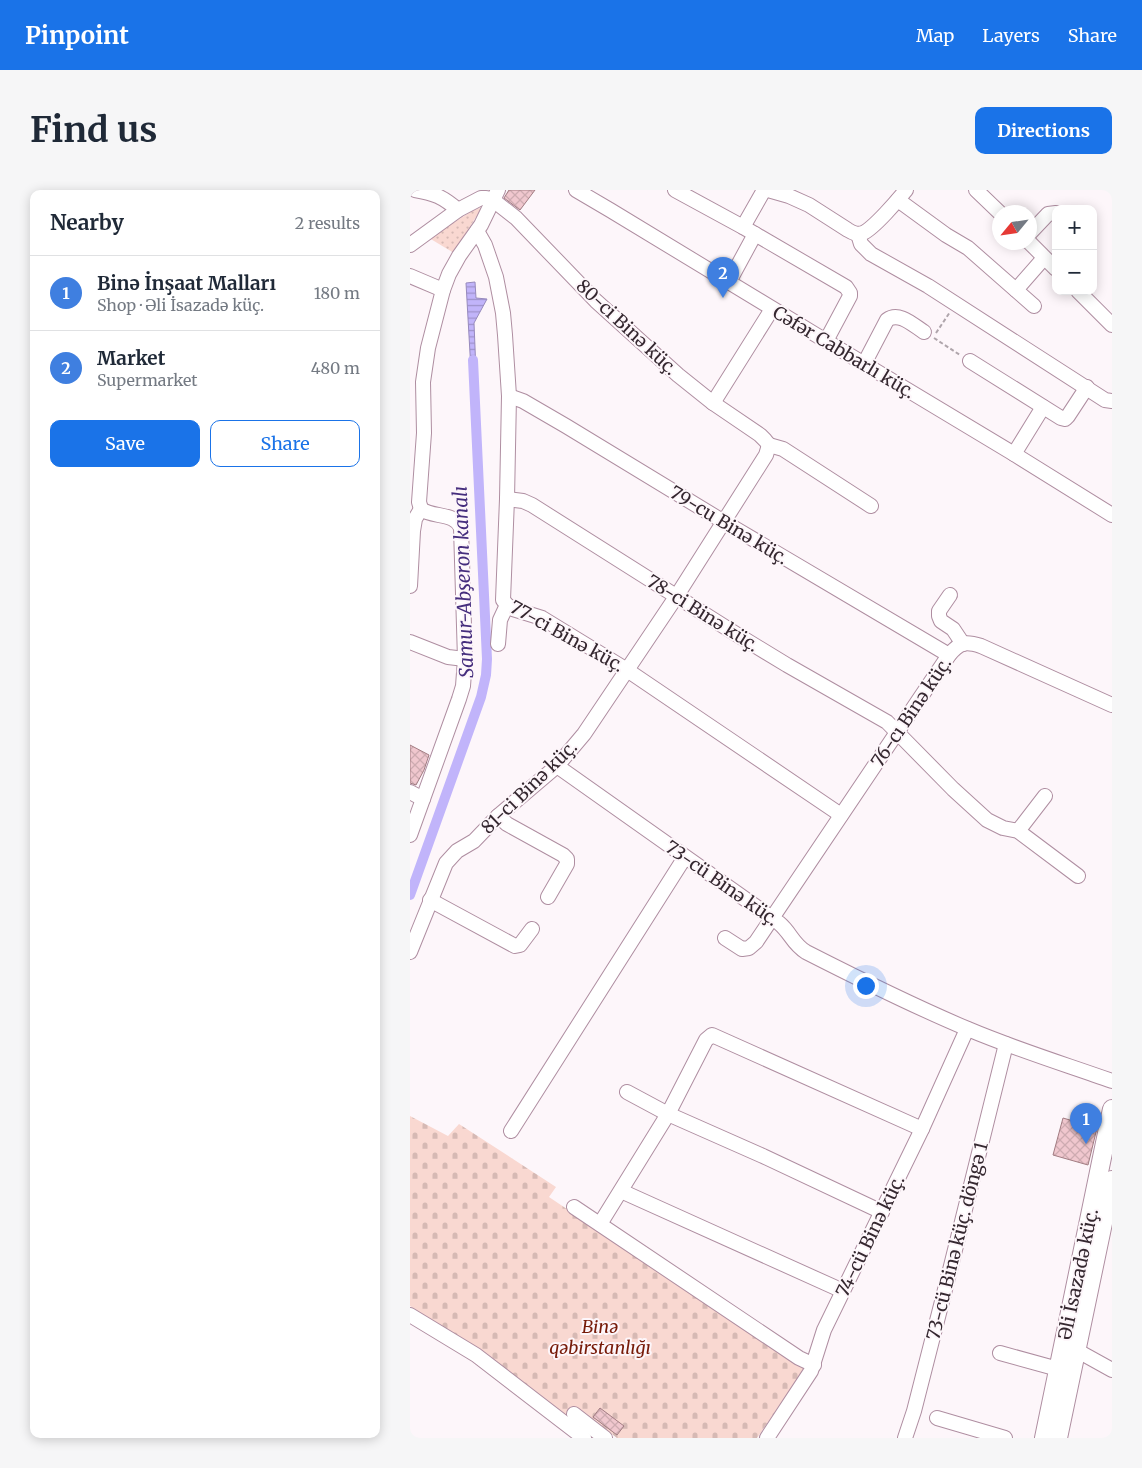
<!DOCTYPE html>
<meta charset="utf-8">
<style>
body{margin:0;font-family:Merriweather,serif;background:#f6f6f7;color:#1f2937}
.controls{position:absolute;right:15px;top:15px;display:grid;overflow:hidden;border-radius:10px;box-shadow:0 2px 12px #0003}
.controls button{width:45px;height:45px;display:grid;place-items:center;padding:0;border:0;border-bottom:1px solid #e0e1e3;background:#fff;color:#1f2937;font:25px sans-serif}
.compass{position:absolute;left:582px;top:15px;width:45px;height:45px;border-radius:50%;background:#fff;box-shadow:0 2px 12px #0003;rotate:241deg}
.you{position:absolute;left:455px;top:795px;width:18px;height:18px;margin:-12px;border:4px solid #fff;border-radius:50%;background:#1a73e8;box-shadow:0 0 0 8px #1a73e833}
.badge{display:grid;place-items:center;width:32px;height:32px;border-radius:50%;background:#1a73e8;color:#fff;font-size:16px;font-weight:700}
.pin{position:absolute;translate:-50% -41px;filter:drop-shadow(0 1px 2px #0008)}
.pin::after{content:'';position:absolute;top:26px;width:18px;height:15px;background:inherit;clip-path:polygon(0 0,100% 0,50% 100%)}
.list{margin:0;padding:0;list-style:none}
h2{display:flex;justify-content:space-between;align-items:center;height:65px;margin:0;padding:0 20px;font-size:21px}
h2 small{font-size:16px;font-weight:400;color:#747a83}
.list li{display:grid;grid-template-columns:32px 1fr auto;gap:15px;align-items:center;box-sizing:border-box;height:75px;padding:0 20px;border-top:1px solid #e0e1e3}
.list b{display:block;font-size:19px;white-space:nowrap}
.list p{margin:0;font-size:16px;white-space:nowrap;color:#747a83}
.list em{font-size:16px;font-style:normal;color:#747a83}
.actions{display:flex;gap:10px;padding:15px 20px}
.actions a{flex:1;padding:11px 0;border:1px solid #1a73e8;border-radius:10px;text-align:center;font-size:18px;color:#1a73e8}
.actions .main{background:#1a73e8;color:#fff}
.map{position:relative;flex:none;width:702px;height:1248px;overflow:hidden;border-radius:10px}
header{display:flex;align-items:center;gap:30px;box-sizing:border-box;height:70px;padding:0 25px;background:#1a73e8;color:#fff}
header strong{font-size:24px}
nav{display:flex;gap:28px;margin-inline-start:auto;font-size:18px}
.intro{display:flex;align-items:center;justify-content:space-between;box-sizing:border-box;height:120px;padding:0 30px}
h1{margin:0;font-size:35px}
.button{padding:12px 22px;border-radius:10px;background:#1a73e8;color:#fff;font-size:18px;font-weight:700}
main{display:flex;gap:30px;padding:0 30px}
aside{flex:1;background:#fff;border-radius:10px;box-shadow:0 2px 12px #0003}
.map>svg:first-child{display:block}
</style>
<header>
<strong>Pinpoint</strong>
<nav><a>Map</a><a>Layers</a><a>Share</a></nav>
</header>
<div class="intro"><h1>Find us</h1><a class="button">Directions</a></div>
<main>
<aside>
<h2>Nearby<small>2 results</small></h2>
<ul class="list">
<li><span class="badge" style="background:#3f7fe0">1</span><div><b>Binə İnşaat Malları</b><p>Shop · Əli İsazadə küç.</p></div><em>180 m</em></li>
<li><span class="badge" style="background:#3f7fe0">2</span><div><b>Market</b><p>Supermarket</p></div><em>480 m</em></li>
</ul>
<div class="actions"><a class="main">Save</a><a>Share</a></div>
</aside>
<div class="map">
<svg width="702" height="1248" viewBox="0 0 702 1248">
<defs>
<pattern id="grass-dots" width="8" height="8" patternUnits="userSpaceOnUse" patternTransform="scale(1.25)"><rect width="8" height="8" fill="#f9d8d1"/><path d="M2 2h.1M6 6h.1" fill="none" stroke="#d6b9b4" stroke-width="1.8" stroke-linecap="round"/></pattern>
<pattern id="cemetery-stones" width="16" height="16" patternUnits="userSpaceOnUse" patternTransform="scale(1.25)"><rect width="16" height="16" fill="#f9d8d1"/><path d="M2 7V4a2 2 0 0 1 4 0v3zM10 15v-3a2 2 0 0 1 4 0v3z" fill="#d6b9b4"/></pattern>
<pattern id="water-rules" width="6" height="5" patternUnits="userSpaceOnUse" patternTransform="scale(1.25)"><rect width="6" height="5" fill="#c1b4fa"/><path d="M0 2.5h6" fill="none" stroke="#9e92cb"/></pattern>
<pattern id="building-cross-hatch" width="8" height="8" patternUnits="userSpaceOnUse" patternTransform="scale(1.25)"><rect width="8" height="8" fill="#f0c7ce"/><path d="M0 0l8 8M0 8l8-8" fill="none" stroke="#ceabb1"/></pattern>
</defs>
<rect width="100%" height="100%" fill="#fdf6fa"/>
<path fill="url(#grass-dots)" d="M72,17L44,63L19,48L62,21Z"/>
<path fill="url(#cemetery-stones)" d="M0,926L38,946L49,934L146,997L139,1007L395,1179L347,1248H207L190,1235L180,1248L76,1166L0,1116Z"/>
<path fill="url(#water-rules)" stroke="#978abd" d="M65,92L66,108L77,109L64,133L66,182L61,181L56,93Z"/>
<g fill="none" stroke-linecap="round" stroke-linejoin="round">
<path stroke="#c1b4fa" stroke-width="10" d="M0,705L71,507L76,485L77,469L63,170"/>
</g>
<g fill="url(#building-cross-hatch)" stroke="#a27c82">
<path d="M99,0H125L110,20L94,8Z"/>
<path d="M0,555L19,565L14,580L6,595L0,593Z"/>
<path d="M653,928L687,938L678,975L643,965Z"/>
<path d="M190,1218L214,1236L207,1245L183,1227Z"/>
</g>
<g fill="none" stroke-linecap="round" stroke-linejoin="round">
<defs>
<g id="minor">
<path d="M5,0C24,3 33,7 48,20"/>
<path d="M166,0L200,20L416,151L604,264L702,325"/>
<path d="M265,0L333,37L436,97L440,103V106L416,151"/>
<path d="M358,0L379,6L399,15L438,40C443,43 447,45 453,43C464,38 488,10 496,0"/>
<path d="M566,0L590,23"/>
<path d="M488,10L536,45L558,58L624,116"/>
<path d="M333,37L354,0"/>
<path d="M67,41L75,55L86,87L93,123L95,145L99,206L97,309L93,410L97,415L103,419L132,428L217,480L431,625"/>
<path d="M620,43L638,24L646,23"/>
<path d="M448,44L451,54L461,64L518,96L695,210L702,211"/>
<path d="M619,52L646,79"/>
<path d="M0,55L48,20L71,8H76L83,10L106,28L186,111L268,185L303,213L350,245L355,250L359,255"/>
<path d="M0,86L33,100"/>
<path d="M319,92L345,44"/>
<path d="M606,100L634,68"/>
<path d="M668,101L702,135"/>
<path d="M560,171L651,228L655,229L658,226L677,197"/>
<path d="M454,174L477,130C489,121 503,135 514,142"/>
<path d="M99,206L113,211L156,236L314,332L539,465"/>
<path d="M303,213L362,119"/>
<path d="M359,255L373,259L461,316"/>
<path d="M604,264L633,217"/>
<path d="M97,309L113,311L122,315L326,444L377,475L477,532L543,599L577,630L593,638L608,641L668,686"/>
<path d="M11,319L9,312L14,243L13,192L18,158L33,100L39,84L49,66L71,35L88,0"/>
<path d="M0,396L3,341L5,329L11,319"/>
<path d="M540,405L529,421V426L531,431L543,439L553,454"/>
<path d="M0,452L38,467L55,469"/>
<path d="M88,454L90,430L97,415"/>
<path d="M147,576L369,733C381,743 382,753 396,762C449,789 503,816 558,839C605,859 654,874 702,891"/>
<path d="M0,602L13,609"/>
<path d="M88,626L97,634L153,665L157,669V674L138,707"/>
<path d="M608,641L635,606"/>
<path d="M0,645L49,509L53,496L55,469L51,338C45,322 23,328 11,319"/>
<path d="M20,710L105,756L110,755L122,739"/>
<path d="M315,748L332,759L339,758L346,752L539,465C550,452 555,451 571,456L702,515"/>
<path d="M0,762L36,673L47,661L64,651L88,626L147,576L174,544L266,407L356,265L359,255"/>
<path d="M217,902L258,924L353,966L472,1022"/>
<path d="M101,941L275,667"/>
<path d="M211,1001L433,1101"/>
<path d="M164,1017L389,1168L404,1175"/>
<path d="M190,1034L258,924L296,850L302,845L512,939"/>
<path d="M0,1125L66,1165L174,1248"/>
<path d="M666,1160L702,1180"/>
<path d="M590,1163L648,1179"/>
<path d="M164,1224L195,1248"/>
<path d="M527,1228L595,1248"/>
<path d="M357,1248L401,1181L414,1140L512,939L557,839"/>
<path d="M495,1248L504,1221L540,1080L596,854"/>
</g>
<g id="major">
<path d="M634,1248L702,919"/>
<path d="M648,1248L702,990"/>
</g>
</defs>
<use href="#minor" stroke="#af8ea1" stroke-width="16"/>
<use href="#major" stroke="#af8ea1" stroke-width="20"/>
<g stroke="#afa5ab" stroke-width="2" stroke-dasharray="4 2.5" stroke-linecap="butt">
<path d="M526,143L540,122"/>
<path d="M524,148L550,165"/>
</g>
<use href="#minor" stroke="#fff" stroke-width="14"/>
<use href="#major" stroke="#fff" stroke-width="18"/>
</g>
<g text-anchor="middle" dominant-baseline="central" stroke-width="4" stroke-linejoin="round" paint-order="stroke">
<g font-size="18" fill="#352830" stroke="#fdf6fa">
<text transform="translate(217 137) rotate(43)">80-ci Binə küç.</text>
<text transform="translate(434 162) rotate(31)">Cəfər Cabbarlı küç.</text>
<text transform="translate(319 335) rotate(31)">79-cu Binə küç.</text>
<text transform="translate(293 423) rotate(32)">78-ci Binə küç.</text>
<text transform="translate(157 446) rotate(29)">77-ci Binə küç.</text>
<text transform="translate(501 522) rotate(-56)">76-cı Binə küç.</text>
<text transform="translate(119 597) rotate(-44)">81-ci Binə küç.</text>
<text transform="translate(312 693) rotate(35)">73-cü Binə küç.</text>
<text transform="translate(460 1046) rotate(-64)">74-cü Binə küç.</text>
<text transform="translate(547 1051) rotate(-76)">73-cü Binə küç. döngə 1</text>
<text transform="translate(668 1084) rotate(-78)">Əli İsazadə küç.</text>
</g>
<g font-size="18" font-style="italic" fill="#771b09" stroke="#fdf6fa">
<text x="190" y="1136">Binə<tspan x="190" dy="21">qəbirstanlığı</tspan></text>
</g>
<g font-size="19" font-style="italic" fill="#452d7d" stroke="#fdf6fa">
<text transform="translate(53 392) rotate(-92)">Samur-Abşeron kanalı</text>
</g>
</g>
</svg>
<div class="controls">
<button>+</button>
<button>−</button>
</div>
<svg class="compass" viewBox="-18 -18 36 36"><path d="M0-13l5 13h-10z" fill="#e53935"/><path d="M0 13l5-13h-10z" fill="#747a83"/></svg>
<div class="you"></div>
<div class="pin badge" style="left:676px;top:954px;background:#3f7fe0">1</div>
<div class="pin badge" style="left:313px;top:108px;background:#3f7fe0">2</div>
</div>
</main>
